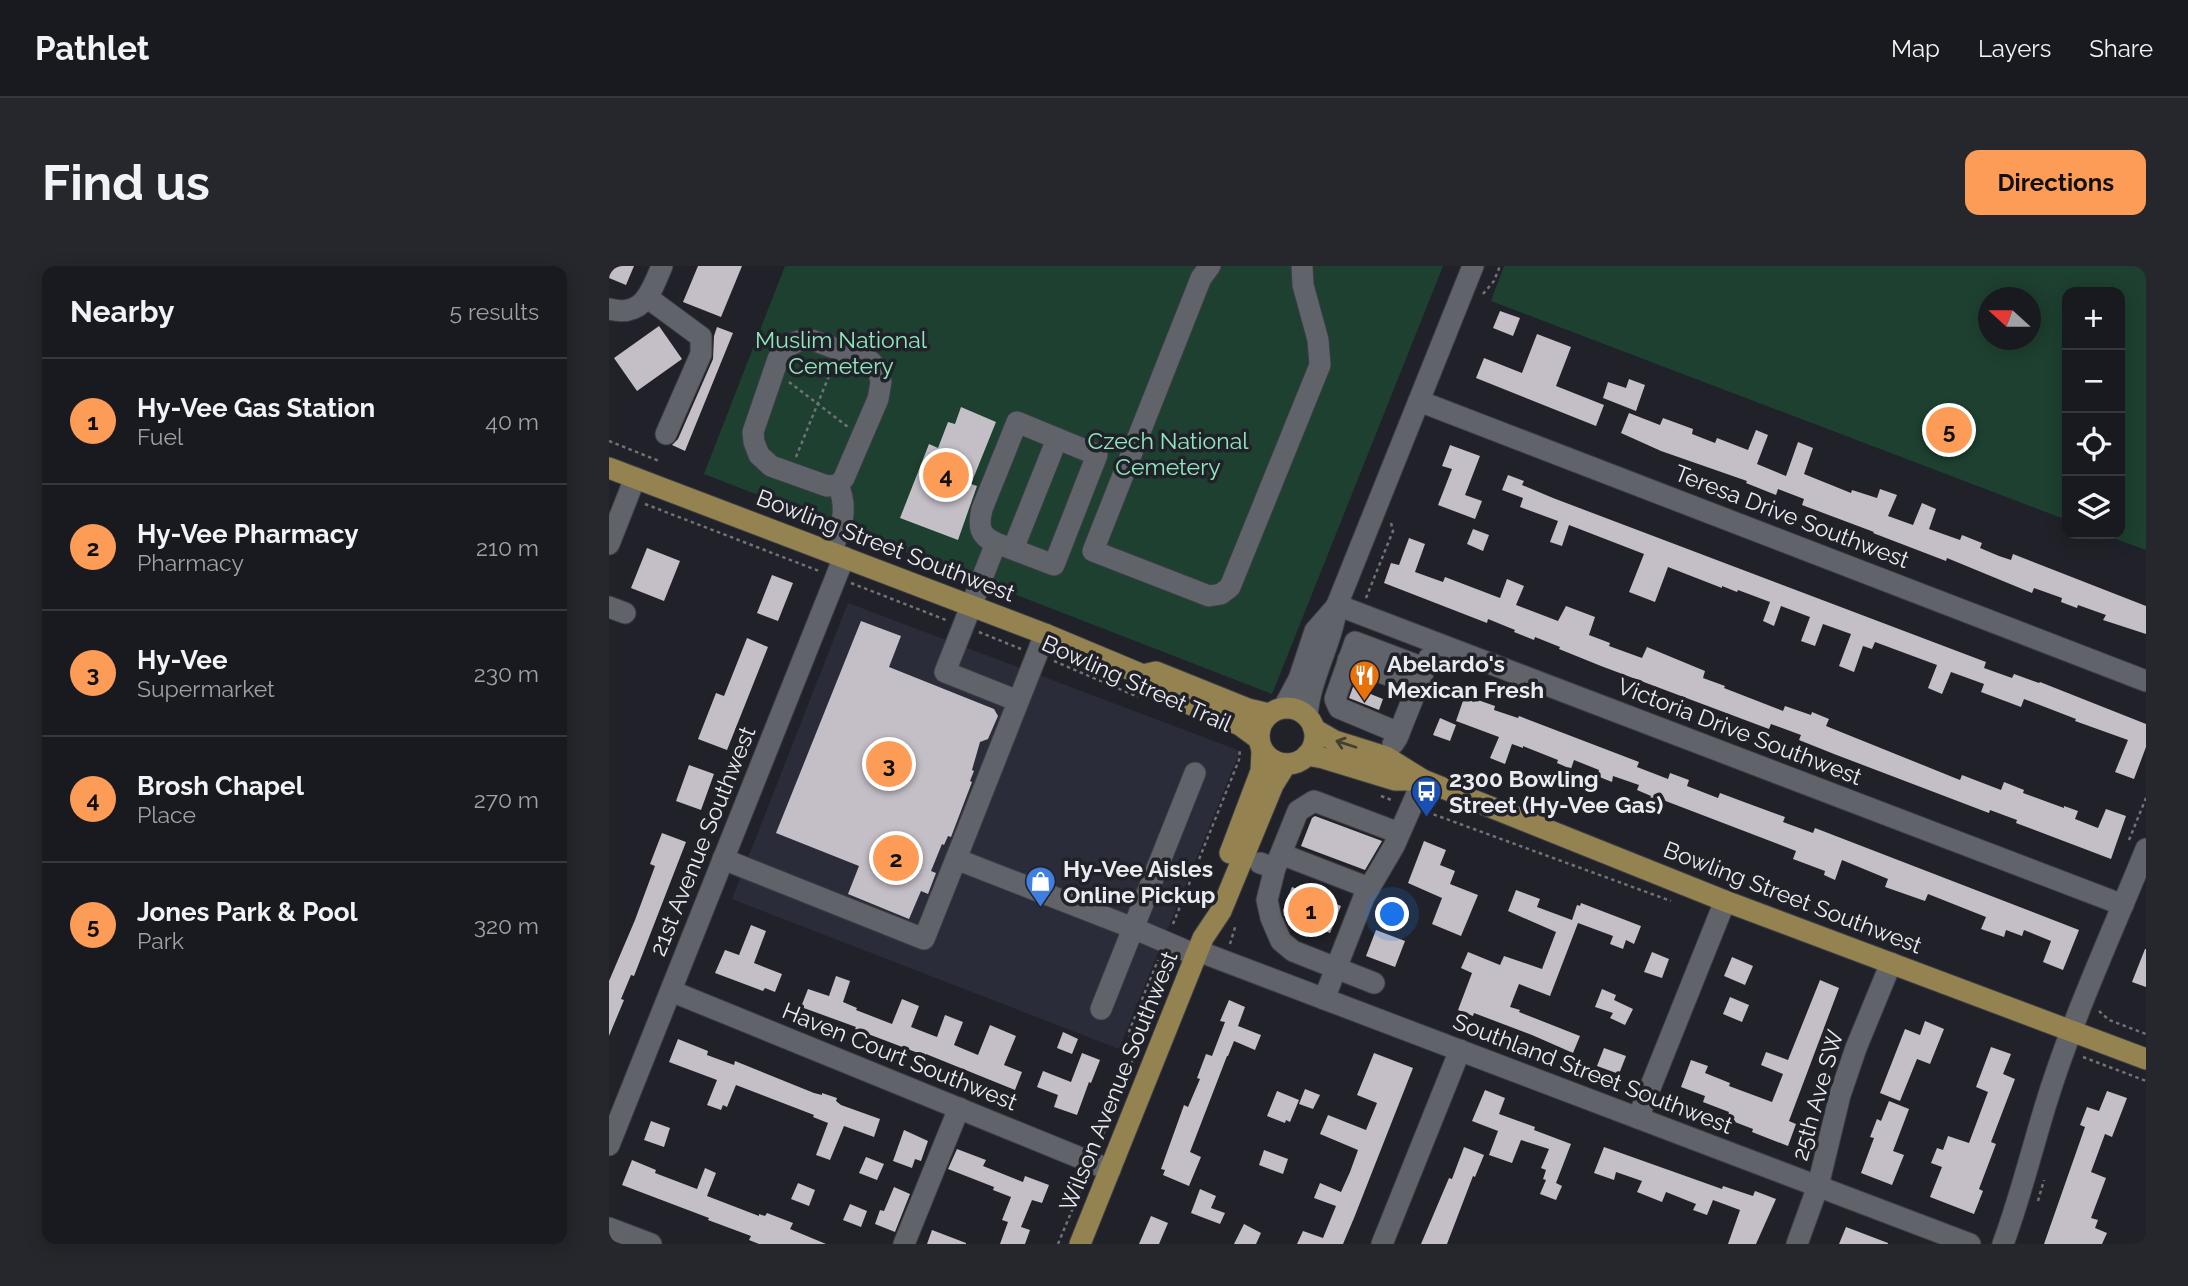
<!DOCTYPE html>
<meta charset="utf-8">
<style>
body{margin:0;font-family:Raleway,sans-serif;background:#26272c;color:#f1f3f6}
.controls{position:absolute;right:21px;top:21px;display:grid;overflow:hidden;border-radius:14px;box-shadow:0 4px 18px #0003}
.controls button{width:63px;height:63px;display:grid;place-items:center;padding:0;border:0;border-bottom:2px solid #37383d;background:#191a1f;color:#f1f3f6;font:35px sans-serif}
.compass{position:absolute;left:1369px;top:21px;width:63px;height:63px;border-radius:50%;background:#191a1f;box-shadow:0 4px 18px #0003;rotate:291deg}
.you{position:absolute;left:784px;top:649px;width:24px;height:24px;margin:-18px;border:5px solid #fff;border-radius:50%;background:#1a73e8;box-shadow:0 0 0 10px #1a73e833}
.badge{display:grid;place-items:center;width:46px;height:46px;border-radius:50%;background:#fd9c56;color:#111;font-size:23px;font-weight:700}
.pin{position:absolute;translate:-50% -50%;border:4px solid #fff;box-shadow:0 2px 7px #0006}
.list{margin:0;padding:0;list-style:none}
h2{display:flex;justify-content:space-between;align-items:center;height:91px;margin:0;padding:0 28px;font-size:30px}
h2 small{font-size:23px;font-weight:400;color:#9fa1a4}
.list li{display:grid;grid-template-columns:46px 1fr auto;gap:21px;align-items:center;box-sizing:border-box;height:126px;padding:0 28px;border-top:2px solid #37383d}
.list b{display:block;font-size:26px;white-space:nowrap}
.list p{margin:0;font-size:23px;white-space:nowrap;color:#9fa1a4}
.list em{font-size:23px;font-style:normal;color:#9fa1a4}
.icon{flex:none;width:38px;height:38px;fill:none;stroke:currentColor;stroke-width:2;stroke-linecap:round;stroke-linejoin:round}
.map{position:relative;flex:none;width:1537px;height:978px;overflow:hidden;border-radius:14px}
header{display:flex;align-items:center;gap:42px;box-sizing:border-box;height:98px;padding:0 35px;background:#191a1f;border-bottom:2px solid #37383d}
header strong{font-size:33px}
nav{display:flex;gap:38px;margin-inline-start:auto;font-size:24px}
.intro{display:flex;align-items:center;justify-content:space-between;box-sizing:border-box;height:168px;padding:0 42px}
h1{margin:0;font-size:49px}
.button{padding:18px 32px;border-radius:14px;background:#fd9c56;color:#111;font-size:24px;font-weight:700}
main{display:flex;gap:42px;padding:0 42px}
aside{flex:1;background:#191a1f;border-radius:14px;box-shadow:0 4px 18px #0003}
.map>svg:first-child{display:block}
</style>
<header>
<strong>Pathlet</strong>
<nav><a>Map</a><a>Layers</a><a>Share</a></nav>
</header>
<div class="intro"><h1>Find us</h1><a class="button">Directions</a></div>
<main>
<aside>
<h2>Nearby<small>5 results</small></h2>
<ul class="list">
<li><span class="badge">1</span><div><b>Hy-Vee Gas Station</b><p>Fuel</p></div><em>40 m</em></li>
<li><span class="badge">2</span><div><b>Hy-Vee Pharmacy</b><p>Pharmacy</p></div><em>210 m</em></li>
<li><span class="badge">3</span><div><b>Hy-Vee</b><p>Supermarket</p></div><em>230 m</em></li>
<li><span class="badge">4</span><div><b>Brosh Chapel</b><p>Place</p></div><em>270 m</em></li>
<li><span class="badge">5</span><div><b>Jones Park &amp; Pool</b><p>Park</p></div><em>320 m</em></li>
</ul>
</aside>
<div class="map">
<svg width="1537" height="978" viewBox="0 0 1537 978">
<rect width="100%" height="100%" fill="#212229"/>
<path fill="#2a2d39" d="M239,337L631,485L510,783L123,633Z"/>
<g fill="#1e4030" fill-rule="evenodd">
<path d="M176,0H834L663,428L95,208Z"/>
<path d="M895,0H1537V284L1493,268H1511V26H1458V254L882,35ZM1380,32H1422V74H1380Z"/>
</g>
<g fill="#c4bec6">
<path d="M0,0H25L17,19L0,12Z"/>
<path d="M89,0H133L112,51L74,36Z"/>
<path d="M891,45L911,52L904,70L884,62Z"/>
<path d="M50,60L73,93L28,125L5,92Z"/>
<path d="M108,61L124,67L76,185L63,179L69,173L104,93L105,70Z"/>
<path d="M928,68L962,81L947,120L995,139L987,160L867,112L875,92L913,107Z"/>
<path d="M1020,113L1036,119L1027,145L994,132L999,116L1017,122Z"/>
<path d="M352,141L387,156L362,218L368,220L349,274L291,252L320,178L329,182L339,156L346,158Z"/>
<path d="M1020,147L1051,159L1054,152L1084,163L1083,168L1106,177L1108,172L1139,184L1147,164L1159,169L1148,198L1177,210L1189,176L1204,182L1195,208L1242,227L1243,224L1268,232L1271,223L1288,229L1279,250L1304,259L1313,237L1327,243L1320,263L1351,274L1353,269L1373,277L1371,282L1390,290L1402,294L1404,288L1537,340V368L1494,354L1497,349L1469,339L1468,342L1452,336L1453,332L1425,322L1423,327L1338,292L1337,295L1264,267L1265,266L1193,239L1195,233L1169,223L1167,229L1137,217L1138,215L1052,185L1012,167Z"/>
<path d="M841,179L871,190L856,229L873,235L866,253L829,239L843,203L833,200Z"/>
<path d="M899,209L915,215L913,219L944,232L1377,396L1375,402L1403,412L1405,408L1430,417L1431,416L1537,458V481L1525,513L1506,506L1519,474L1466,455L1467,453L1415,433L1412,441L1372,426L1375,418L1342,406L1333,428L1319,422L1328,399L1266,376L1263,383L1254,380L1245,406L1230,400L1242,368L1214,358L1206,380L1192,375L1201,351L1172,340L1165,360L1154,355L1161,336L1129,324L1128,326L1113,320V322L1059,301L1046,336L1020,326L1035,288L960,259L953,280L941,276L949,255L911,241L914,232L893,224Z"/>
<path d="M864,263L880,269L874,285L858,278Z"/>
<path d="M800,272L816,278L806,306L834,316L836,311L891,332L898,313L915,320L907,339L949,355L957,340L986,351L980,369L1001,377L1000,380L1033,392L1038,381L1096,405L1094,412L1116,420L1115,422L1174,445L1176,440L1202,449L1203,446L1220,453L1217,460L1351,514L1353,509L1392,524L1395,516L1415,524L1414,527L1455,542V540L1469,545L1466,553L1489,562L1497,543L1517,550L1502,593L1407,557L1408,554L1381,544L1380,547L1225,488L1190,474L1192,469L1162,458L1160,463L992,400L950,383L951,381L926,371L925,374L905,366L906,364L879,353L878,357L775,317L782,297L790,299Z"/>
<path d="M38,282L71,295L55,335L22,322Z"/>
<path d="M163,309L184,317L169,355L148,347Z"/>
<path d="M252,355L292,370L280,401L385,443L389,450L379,473L371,476L363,504L365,505L361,515L363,516L342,571L339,570L335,579L333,578L322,605L327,607L319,628L312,625L300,653L239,628L250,600L167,567Z"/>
<path d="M138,372L159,381L118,484L89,473L107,427L115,430Z"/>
<path d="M744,421L774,433L770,444L740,432Z"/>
<path d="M855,432L865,436L866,433L886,440L885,444L909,452L910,450L1030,496L1028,501L1059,513L1061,507L1080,514L1078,520L1109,532L1111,527L1135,536L1176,551L1174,556L1204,567L1206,562L1470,664L1454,704L1434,696L1442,675L1415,664L1413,670L1397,664L1395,671L1372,663L1377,651L1319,628L1316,635L1276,621L1279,613L1233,594L1226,614L1215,609L1216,605L1184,593L1187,585L1054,534L1052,540L1040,535L1042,530L1028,524L1030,519L1004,510L1003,516L988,510L990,504L965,494L962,503L948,497L949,494L914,480V482L903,478L896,498L881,492L890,471L847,455Z"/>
<path d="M831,452L847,459L841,475L824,469Z"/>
<path d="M80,499L105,508L92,544L67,535Z"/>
<path d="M706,550L773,575L756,604L692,580L703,552Z"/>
<path d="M53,567L77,576L25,710L22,709L12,733L15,734L0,770V715L26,654L46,600L41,598Z"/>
<path d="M815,575L837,584L831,599L846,605L841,618L869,629L852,670L823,658L833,632L799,617Z"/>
<path d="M683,621L732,640L721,667L675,650L674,644Z"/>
<path d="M907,624L931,633L928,641L963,654L968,639L971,640L972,637L1032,660L1025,678L1017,674L1014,683L1001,678L1004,670L969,657L941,730L910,718L901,741L911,744L910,746L971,770L964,787L923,769L865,747L864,750L849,744L863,707L852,702L859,686L891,699L895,690L933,703L947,666L899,645Z"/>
<path d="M142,659L157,665L145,697L173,708L166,726L156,722L154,725L106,707L116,684L130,689Z"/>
<path d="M767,664L796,675L786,701L757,690Z"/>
<path d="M1536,683H1537V721L1523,716Z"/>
<path d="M1043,686L1060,693L1053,712L1035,706Z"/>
<path d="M1123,691L1144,700L1136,719L1115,710Z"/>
<path d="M227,710L241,715L234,736L248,742L247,744L283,758L293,733L310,740L302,761L328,771L336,749L354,756L345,779L369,789L381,759L407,770L395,799L413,806L406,824L317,788V790L246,763L247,761L192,741L199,723L220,730Z"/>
<path d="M1211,714L1230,722L1180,855L1187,858L1179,880L1143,866L1144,863L1118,853L1120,846L1094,836L1096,830L1072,821L1082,794L1099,800L1096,807L1121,817L1120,820L1163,836L1174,808L1152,799L1157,786L1179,794Z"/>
<path d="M993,723L1007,729L1005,734L1024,743L1016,759L1001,752L1004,747L986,741Z"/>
<path d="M1121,731L1140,739L1133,756L1114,748Z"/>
<path d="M620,734L636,741L629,760L652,769L646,784L625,775L619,790H618L581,886L592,891L580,920L554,909L556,904L552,903L575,839L579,841L591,813L588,812L597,788L603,790L616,756L611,755Z"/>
<path d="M1316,755L1335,763L1321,798L1308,793L1291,835L1271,827L1296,763L1311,769Z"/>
<path d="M454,766L469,773L463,788L448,782Z"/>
<path d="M69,773L99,785L98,789L125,799L126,795L205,827L213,829V827L228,832L227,835L232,839L271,853L265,871L235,860L221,894L207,889L219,857L204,851L205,849L127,819L118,841L114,839L112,844L98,839L108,814L60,796Z"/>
<path d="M1382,781L1402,788L1394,808L1406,813L1382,876L1387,878L1370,923L1374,925L1365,948L1321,931L1333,901L1322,897L1328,882L1334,884L1339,870L1360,877L1379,826L1367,821Z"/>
<path d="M995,782L1017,790L1010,808L988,800Z"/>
<path d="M473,787L491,794L482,817L480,816L468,849L445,841L449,829L428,821L434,805L462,816Z"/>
<path d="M765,787L804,802L745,952L734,978H688L694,965L714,972L727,940L705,932L711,917L732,926L741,906L749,884L711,868L719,849L757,864L768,837L748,829Z"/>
<path d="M696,823L711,829L704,843L690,838Z"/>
<path d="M876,824L896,832L890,848L926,861L925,864L962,878L947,917L953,920L947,934L931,928L937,914L934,913L937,904L932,902L940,883L912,874L903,897L880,889L889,865L863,855Z"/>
<path d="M668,825L690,834L681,856L677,854L676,857L658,850Z"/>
<path d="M1498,825L1518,832L1503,871L1496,868L1482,906L1497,912L1482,952L1489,954L1486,962L1498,967L1493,978H1435L1476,861L1471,859L1478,841L1490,845Z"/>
<path d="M1280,835L1300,843L1284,885L1295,889L1283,919L1252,907L1265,872L1261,871L1268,853L1272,855Z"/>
<path d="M42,855L61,862L55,881L35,874Z"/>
<path d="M295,864L319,875L312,895L306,893L303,902L284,895Z"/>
<path d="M855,881L875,889L866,911L864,910L838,978H812L840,912L843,913Z"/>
<path d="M995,881L1113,923L1114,920L1144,930L1146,925L1167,933L1147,978H1119L1131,944L1104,934L1098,949L1084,944L1087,938L1057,926L1053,936L1028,926L1033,915L1007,906L1005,914L985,907Z"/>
<path d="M348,883L377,894L374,900L414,916L416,910L440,919L433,937L423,934L412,961L421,964L416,978H391L399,956L393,954L402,931L384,924L385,921L339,903Z"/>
<path d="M655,884L679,893L674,908L650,899Z"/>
<path d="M257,891L275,898L268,914L250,907Z"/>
<path d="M23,894L47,904L46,907L88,923L96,902L107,907L98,930L150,950V948L156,950L158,947L184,957L181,963L217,978H150L140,974L142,970L99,954L100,952L13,919Z"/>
<path d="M189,917L206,924L200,940L182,933Z"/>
<path d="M285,921L301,928L286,966L266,958L271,944L275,945Z"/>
<path d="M591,923L607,930L602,942L616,947L611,958L582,947Z"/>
<path d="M241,938L258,945L252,961L234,954Z"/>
<path d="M542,950L559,957L550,978H530Z"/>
<path d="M635,958L652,967L647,978H625Z"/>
<path d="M1237,961L1279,977V978H1230Z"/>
<path d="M323,964L357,977V978H318Z"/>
</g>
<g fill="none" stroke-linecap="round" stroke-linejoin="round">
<defs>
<g id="minor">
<path d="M601,0L592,12L484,285L600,330L612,328L621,321L711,99L709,74L694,19L693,0"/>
<path d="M39,32L92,71V88L57,168"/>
<path d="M0,43C35,52 42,25 53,0"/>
<path d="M810,135L1537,415"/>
<path d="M387,277C370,270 369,260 373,243L408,156L488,189L445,299L387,277L336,406L409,435"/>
<path d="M0,278L26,212"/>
<path d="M404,283L448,173"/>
<path d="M222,286C232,262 240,244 229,219L235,212L269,133L272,116L269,103L261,95L203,74L189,75L177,82L169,93L144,166L145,176L150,189L162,200L218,220L229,219"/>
<path d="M728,339L1514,639"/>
<path d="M0,341L16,347"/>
<path d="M436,368L347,593L524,662L587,689"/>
<path d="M739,394L808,420"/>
<path d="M675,441L690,413L706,365L727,341"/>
<path d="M698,450C701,411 723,378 728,339L864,0"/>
<path d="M790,467L730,442L726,433L746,376L815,402"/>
<path d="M784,478L788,472L820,392"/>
<path d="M672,588L760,622"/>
<path d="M114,593L315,673L347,593"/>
<path d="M651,597L666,602L689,545L705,535L790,567"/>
<path d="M666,602L658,634L662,652L672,675L684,685L765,717"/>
<path d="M589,685L1361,978"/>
<path d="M62,725L501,904"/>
<path d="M715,733L755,631L785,580L814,514"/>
<path d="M492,743L586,507"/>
<path d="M1029,852L1116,635"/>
<path d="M0,879L235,291"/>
<path d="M0,962L42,978"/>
<path d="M295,978L350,842"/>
<path d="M773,978L851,784"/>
<path d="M1188,978L1209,920L1231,829L1247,782L1282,697"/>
<path d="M1394,978C1411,932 1422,887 1436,841C1462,755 1503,667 1537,583"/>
</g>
<g id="major">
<path d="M0,202L436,368L534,409L549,425L631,459L650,473"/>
<path d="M534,409L547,406L639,443L660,448"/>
<circle cx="678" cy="470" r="28"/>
<path d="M705,463L726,475L777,491L814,514L1116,635L1537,793"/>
<path d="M698,489L714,492L786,514H814"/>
<path d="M621,587L652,505L653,485"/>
<path d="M471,978L594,672L612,645L664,519L677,498"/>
</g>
</defs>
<use href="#minor" stroke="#3b3d43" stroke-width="23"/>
<use href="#major" stroke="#3b3d43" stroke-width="23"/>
<g stroke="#717278" stroke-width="2.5" stroke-dasharray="3.5 3.5" stroke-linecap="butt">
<path d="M874,28L885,15L891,0"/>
<path d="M180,116L239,161"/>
<path d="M0,175L50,195"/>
<path d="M187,191L224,100"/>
<path d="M36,238L210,305"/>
<path d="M242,317L337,354"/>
<path d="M757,332L784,265L782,257"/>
<path d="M370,366L412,383"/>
<path d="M445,395L529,431"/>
<path d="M772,530L785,535"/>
<path d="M818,546L1062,635"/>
<path d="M1520,574L1537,532"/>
<path d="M564,658L630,494L631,483"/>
<path d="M621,678L627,658"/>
<path d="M1490,745L1500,754L1537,768"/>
<path d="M1474,791L1537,815"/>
<path d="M489,881L529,781L519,768L549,694"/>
<path d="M1429,935L1435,914"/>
<path d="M449,978L476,913"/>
</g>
<use href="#minor" stroke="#61636b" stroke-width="21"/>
<use href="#major" stroke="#948350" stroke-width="21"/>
</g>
<defs><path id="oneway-shaft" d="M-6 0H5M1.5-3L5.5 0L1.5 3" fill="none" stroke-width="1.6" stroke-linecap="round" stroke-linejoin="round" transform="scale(1.75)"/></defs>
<use stroke="#443f35" href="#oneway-shaft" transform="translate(737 478) rotate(-162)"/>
<defs>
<symbol id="restaurant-pin" viewBox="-11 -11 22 30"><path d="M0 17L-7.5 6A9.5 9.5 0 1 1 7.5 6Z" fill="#e8710a" stroke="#212229"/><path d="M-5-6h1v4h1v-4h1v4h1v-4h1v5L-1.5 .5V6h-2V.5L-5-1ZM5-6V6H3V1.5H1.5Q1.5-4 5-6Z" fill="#fff"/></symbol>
<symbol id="bus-pin" viewBox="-11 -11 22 30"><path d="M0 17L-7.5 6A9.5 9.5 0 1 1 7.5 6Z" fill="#1a4fb4" stroke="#212229"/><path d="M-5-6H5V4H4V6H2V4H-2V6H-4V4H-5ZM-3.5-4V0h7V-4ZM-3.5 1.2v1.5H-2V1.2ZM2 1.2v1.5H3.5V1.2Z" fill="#fff"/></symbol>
<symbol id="shop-pin" viewBox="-11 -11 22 30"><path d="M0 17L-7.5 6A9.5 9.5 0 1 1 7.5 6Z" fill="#3f7fe0" stroke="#212229"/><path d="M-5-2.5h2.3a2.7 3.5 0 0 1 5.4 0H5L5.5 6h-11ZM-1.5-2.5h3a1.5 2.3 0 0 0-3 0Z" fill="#fff"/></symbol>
</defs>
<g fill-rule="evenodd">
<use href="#restaurant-pin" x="738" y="392" width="35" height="47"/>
<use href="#bus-pin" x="800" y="508" width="35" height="47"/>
<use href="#shop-pin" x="414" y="598" width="35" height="47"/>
</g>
<g text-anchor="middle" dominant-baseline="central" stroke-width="7" stroke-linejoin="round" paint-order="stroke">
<g font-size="23" fill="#8ee8bb" stroke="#212229">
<text x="232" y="73">Muslim National<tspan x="232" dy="26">Cemetery</tspan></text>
<text x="559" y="174">Czech National<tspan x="559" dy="26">Cemetery</tspan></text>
</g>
<g font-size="23" fill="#eaebf0" stroke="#212229">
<text transform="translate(1183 250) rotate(21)">Teresa Drive Southwest</text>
<text transform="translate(277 279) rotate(21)">Bowling Street Southwest</text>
<text transform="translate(528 417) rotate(24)">Bowling Street Trail</text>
<text transform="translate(1131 465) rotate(21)">Victoria Drive Southwest</text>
<text transform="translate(93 575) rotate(-68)">21st Avenue Southwest</text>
<text transform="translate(1184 631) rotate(21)">Bowling Street Southwest</text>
<text transform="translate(291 790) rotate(22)">Haven Court Southwest</text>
<text transform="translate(984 807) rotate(21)">Southland Street Southwest</text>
<text transform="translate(509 815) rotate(-68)">Wilson Avenue Southwest</text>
<text transform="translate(1208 829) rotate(-74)">25th Ave SW</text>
</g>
<g font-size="23" font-weight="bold" fill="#eaebf0" stroke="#212229" text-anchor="start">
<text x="778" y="397">Abelardo's<tspan x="778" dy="26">Mexican Fresh</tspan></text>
<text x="840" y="512">2300 Bowling<tspan x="840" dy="26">Street (Hy-Vee Gas)</tspan></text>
<text x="454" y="602">Hy-Vee Aisles<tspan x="454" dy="26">Online Pickup</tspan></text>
</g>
</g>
</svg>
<div class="controls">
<button>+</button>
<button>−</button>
<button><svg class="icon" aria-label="locate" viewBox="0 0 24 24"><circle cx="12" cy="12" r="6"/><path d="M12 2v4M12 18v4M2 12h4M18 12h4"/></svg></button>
<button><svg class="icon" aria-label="layers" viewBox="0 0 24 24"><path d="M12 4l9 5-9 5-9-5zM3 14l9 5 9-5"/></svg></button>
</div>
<svg class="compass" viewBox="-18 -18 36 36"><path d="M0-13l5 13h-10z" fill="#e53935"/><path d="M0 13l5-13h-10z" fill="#9fa1a4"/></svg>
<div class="you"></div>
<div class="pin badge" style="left:702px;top:644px">1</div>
<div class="pin badge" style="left:287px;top:592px">2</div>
<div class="pin badge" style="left:280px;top:498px">3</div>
<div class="pin badge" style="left:337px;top:209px">4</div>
<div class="pin badge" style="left:1340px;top:164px">5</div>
</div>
</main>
